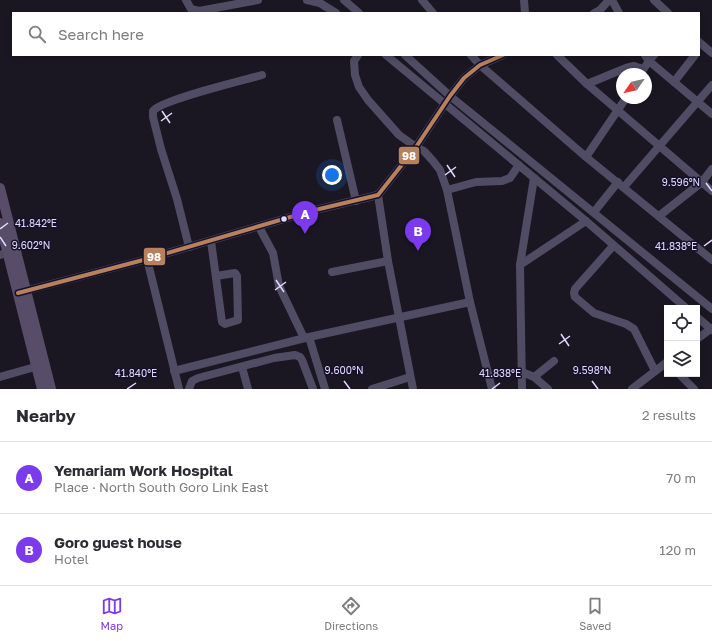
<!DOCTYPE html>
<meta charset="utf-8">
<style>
body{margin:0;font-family:"Golos Text",sans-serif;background:#f7f7f7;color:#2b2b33}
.controls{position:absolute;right:12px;bottom:12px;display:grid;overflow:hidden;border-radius:0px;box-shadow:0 2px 6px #0003}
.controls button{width:36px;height:36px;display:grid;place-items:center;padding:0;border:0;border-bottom:1px solid #e1e1e2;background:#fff;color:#2b2b33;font:20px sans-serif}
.compass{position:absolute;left:616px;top:68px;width:36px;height:36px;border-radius:50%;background:#fff;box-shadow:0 2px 6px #0003;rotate:236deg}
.you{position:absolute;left:332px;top:175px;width:14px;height:14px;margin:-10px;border:3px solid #fff;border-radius:50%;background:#1a73e8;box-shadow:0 0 0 6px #1a73e833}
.badge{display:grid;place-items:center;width:26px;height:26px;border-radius:50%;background:#7c3aed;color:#fff;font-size:13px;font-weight:700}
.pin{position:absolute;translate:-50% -33px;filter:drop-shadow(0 1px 2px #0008)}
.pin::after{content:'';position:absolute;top:21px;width:14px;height:12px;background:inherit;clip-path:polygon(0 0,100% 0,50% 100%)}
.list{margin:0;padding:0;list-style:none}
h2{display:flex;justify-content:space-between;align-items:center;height:52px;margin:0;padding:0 16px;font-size:17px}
h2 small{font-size:13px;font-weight:400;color:#7c7c81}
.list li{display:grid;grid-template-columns:26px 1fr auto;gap:12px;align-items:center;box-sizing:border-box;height:72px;padding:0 16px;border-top:1px solid #e1e1e2}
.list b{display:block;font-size:15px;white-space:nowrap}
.list p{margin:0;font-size:13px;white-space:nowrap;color:#7c7c81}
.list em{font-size:13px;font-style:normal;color:#7c7c81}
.icon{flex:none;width:22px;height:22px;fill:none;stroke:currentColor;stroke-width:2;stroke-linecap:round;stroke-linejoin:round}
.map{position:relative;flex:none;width:712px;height:389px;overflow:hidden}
.search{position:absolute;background:#fff;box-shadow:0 2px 6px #0003;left:12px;right:12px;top:12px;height:44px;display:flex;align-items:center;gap:10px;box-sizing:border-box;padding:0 14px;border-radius:0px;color:#7c7c81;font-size:15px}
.sheet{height:196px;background:#fff}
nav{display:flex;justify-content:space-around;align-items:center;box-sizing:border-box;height:56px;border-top:1px solid #e1e1e2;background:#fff;font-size:11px;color:#7c7c81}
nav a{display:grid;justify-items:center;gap:2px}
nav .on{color:#7c3aed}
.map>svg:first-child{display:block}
</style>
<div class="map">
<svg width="712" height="389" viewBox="0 0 712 389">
<rect width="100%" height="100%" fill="#1a1723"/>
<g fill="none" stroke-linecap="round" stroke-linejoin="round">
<g stroke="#4f4c64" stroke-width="8">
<path d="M186,0L191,9L199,11L258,0"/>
<path d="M307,0L320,3L336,13"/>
<path d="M344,0L359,13"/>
<path d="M422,0L433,13"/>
<path d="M524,0L525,13"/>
<path d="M612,0L619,13"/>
<path d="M654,0L668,13"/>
<path d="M594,13L600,10L609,0"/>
<path d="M699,42L712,53"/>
<path d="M358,55L354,61L355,75L359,87L368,100L399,135L416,147L424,151L433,161L440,170L447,190L470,302L492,389"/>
<path d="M386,55L586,221L686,308"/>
<path d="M405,55L450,96L712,309"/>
<path d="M471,55L480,65L586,157L712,260"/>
<path d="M557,55L587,84L712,191"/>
<path d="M645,55L649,61L712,114"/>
<path d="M640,74L649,61L654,55"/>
<path d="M674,82L695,55"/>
<path d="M587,84L626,68L634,66L643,69"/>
<path d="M337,120L356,201"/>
<path d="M586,157L626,98"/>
<path d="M624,187L712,85"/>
<path d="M447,190L476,182L502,181L510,178L519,165"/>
<path d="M378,195L388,261L413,389"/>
<path d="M594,212L618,182"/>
<path d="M659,216L702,182L712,169"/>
<path d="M259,227L273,253L279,286L304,338"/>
<path d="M211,241L222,322L225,324L238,320L237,276L235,273L216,276"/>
<path d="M613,246L575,289L574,293L575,297L594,313L626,324L634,329L655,371"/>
<path d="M189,247L177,199L161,149L153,117V111C161,100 245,80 262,75"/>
<path d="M0,255L13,251"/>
<path d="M147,259L179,389"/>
<path d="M520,265L586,221"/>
<path d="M332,272L388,261"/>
<path d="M21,292L147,259L311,211L378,195L416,147L450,96L464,78L480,65L503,55"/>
<path d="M697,317L712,330"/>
<path d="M309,337L325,389"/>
<path d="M697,339L712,328"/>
<path d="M242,367L248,389"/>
<path d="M174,371L309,337L470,302"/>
<path d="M522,372L534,377L548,389"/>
<path d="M679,374L694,389"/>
<path d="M0,377L42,365"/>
<path d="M534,377L554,361"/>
<path d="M189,389L192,381L198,378L274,358L295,355L300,357L302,360L313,389"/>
<path d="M372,389L410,377"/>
<path d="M522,389L520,265L534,178"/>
<path d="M632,389L667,362"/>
</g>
<g stroke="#574d68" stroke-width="10">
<path d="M0,188L51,389"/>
<path d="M0,223L42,389"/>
</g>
<defs>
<path id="bus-1" d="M18,293L147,259L311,211L378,195L416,147L450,96L464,78L480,65L503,55"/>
</defs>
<use href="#bus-1" stroke="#161129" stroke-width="7"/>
<use href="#bus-1" stroke="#b6815c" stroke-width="4"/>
</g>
<path fill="none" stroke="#e0dbfe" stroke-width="1.5" d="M162,111L170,123M161,121L172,113M447,165L455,177M445,175L456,167M706,183L712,191M0,229L8,223M0,237L6,246M704,246L712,240M276,280L284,292M275,290L286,282M561,334L569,346M559,344L570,336M344,381L350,389M592,381L598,389M127,389L136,383M492,389L500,383"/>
<circle fill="#e0dbfe" stroke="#161129" stroke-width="1.5" cx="284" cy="219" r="3.5"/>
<g font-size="10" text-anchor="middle" fill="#e0dbfe" stroke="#161129" stroke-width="3" stroke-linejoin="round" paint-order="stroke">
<text x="681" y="186">9.596°N</text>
<text x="36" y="227">41.842°E</text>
<text x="31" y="249">9.602°N</text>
<text x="676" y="250">41.838°E</text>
<text x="344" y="374">9.600°N</text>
<text x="592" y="374">9.598°N</text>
<text x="136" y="377">41.840°E</text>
<text x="500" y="377">41.838°E</text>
</g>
<g stroke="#161129" stroke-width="1.5">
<rect x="398" y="146" width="22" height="19" rx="4" fill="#b6815c"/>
<rect x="143" y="247" width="23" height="19" rx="4" fill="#b6815c"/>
</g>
<g font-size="11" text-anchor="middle" font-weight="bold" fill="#fff">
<text x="409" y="160">98</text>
<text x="154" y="261">98</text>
</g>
</svg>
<div class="controls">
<button><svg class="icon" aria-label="locate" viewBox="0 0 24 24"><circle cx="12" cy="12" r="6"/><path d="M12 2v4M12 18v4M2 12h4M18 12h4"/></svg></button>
<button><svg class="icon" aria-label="layers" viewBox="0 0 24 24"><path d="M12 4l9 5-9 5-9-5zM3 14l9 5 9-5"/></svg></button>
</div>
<svg class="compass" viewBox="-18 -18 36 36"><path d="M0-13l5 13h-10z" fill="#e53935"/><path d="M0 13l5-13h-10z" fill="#7c7c81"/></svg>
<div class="you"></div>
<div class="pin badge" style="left:305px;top:234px">A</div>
<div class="pin badge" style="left:418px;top:251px">B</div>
<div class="search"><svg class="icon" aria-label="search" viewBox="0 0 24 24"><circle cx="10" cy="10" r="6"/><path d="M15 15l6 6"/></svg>Search here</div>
</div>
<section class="sheet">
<h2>Nearby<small>2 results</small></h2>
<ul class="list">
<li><span class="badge">A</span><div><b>Yemariam Work Hospital</b><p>Place · North South Goro Link East</p></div><em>70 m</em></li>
<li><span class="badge">B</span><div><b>Goro guest house</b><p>Hotel</p></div><em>120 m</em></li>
</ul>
</section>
<nav>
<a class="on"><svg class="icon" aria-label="map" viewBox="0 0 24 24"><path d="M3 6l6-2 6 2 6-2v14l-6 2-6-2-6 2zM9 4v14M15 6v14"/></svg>Map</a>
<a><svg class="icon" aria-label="directions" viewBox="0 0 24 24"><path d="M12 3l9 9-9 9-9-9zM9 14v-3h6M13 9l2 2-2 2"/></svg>Directions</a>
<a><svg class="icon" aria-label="saved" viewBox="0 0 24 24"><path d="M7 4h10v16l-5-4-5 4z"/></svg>Saved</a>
</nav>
